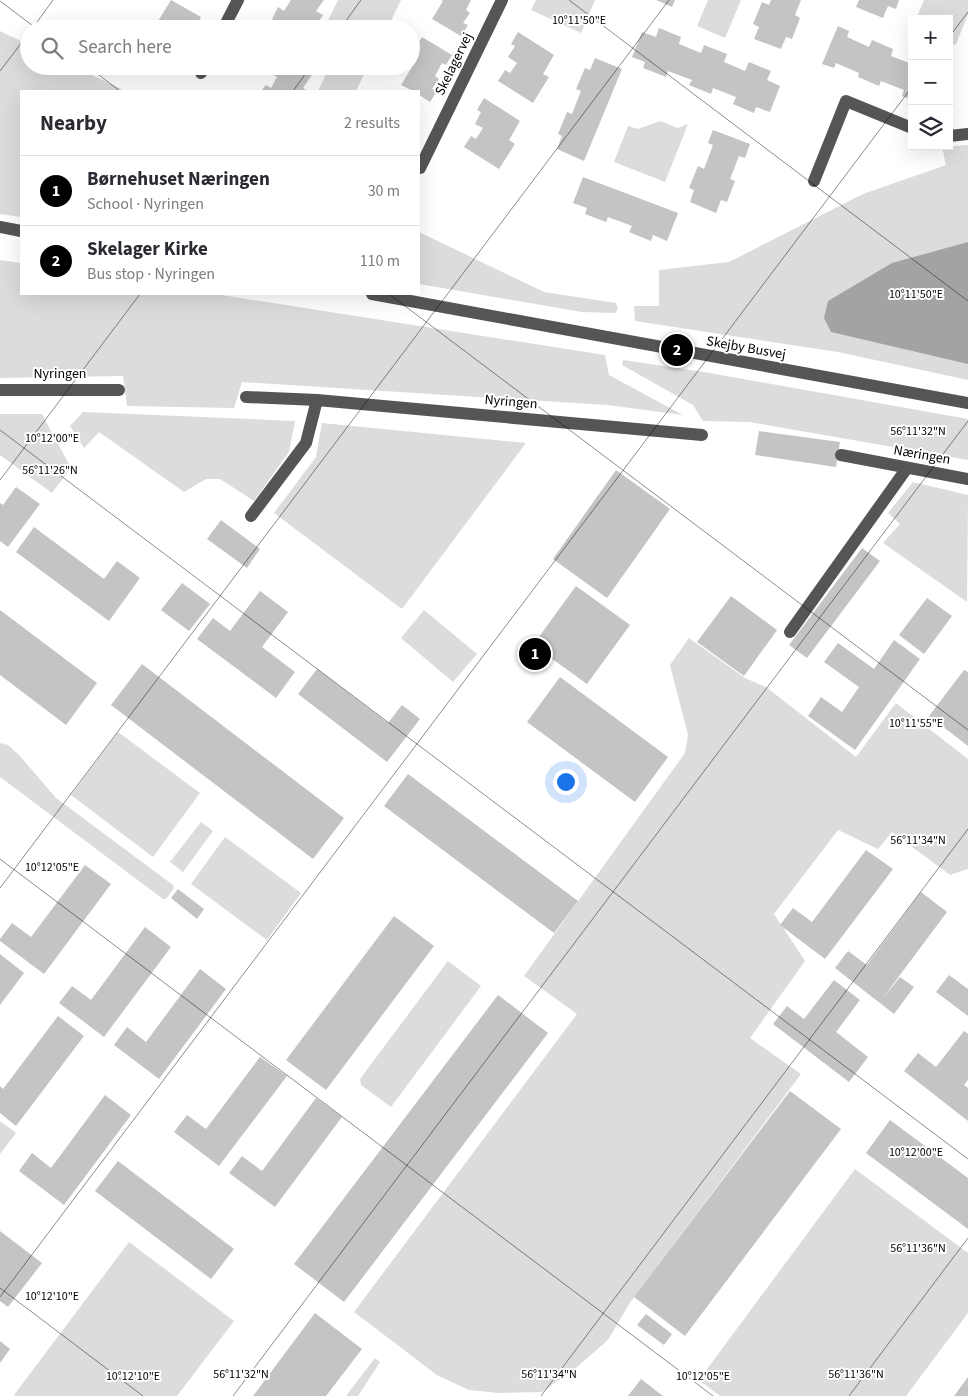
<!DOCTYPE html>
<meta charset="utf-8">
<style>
body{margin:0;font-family:"Source Sans 3",sans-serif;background:#f2f2f3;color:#2b2b33}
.controls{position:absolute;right:15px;top:15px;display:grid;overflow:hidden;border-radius:0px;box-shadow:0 5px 20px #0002}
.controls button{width:45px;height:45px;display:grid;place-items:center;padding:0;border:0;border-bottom:1px solid #e1e1e2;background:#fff;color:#2b2b33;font:25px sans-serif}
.you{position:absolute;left:565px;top:781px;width:18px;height:18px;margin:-12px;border:4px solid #fff;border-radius:50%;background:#1a73e8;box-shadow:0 0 0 8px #1a73e833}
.badge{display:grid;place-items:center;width:32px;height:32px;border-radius:50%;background:#000;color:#fff;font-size:16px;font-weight:700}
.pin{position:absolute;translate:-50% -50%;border:2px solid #fff;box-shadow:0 1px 5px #0006}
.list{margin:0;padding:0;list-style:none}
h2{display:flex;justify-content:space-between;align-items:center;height:65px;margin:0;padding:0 20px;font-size:21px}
h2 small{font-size:16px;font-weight:400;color:#7c7c81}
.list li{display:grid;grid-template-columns:32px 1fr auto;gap:15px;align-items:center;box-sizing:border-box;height:70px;padding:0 20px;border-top:1px solid #e1e1e2}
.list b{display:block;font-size:19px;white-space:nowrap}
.list p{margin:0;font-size:16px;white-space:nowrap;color:#7c7c81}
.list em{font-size:16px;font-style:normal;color:#7c7c81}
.icon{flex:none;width:28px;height:28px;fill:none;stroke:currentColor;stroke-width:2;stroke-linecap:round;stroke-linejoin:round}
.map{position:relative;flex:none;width:968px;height:1396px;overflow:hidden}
.search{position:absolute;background:#fff;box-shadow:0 5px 20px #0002;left:20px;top:20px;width:400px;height:55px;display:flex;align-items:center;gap:12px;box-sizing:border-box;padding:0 18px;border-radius:28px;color:#7c7c81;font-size:19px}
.panel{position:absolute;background:#fff;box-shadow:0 5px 20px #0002;left:20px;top:90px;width:400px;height:205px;border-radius:0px}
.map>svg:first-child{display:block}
</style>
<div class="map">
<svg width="968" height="1396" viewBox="0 0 968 1396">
<rect width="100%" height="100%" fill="#fff"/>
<g fill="#dcdcdc">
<path d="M338,0H401L387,29H324Z"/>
<path d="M536,0H595L581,33L531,10Z"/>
<path d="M708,0H741L725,38L697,26Z"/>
<path d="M924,0H968V15L956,44L949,46V19H916Z"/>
<path d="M0,31L29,45V66H73L125,91H21V217L0,214Z"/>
<path d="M330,66H368L356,91H318Z"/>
<path d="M660,121L678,128L688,124L665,182L614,162L628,126L638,129Z"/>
<path d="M968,145V380L838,352L635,321L634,306H659V270L729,262L863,194L946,165L942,147Z"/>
<path d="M419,232L544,292L616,303L618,309L615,313L582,312L419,284Z"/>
<path d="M0,260L21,263V294H215L605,355L609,375L683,415L607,405L242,382L234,408L127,406L123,376L0,378Z"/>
<path d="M623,360L704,372L968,419V460L749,422L703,421L693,405L622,365Z"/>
<path d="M83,412L295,421L289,452L254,501L220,479H206L184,492L99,432L84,448L70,426Z"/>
<path d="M0,414H42L71,468L52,493L0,455Z"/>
<path d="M322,423L526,443L402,609L274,513L316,457Z"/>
<path d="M913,482L968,495L967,602L883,543L900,524L888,513Z"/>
<path d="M424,610L477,654L453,682L401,638Z"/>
<path d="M689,638L745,678L766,687L856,757L896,703L968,759V869L950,875L892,832L878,849L838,830L774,914L805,961L750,1038L801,1074L629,1304L608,1340L577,1367L542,1392L499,1393L469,1390L437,1375L354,1312L577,1014L524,976L685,753L688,735L670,665Z"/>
<path d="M118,732L200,793L153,857L71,795Z"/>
<path d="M0,743L8,745L20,756L56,798L173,885L174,888L166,899H163L0,777Z"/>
<path d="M201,822L213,831L183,872L170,862Z"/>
<path d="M225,837L301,893L267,940L191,884Z"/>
<path d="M448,961L481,986L391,1107L361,1085L360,1079Z"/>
<path d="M0,1121L16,1133L0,1154Z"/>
<path d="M855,1169L968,1253V1313L906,1396H720L699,1380Z"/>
<path d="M129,1242L234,1321L177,1396H16L14,1395Z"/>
<path d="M375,1358L380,1362L358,1396H346Z"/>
</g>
<path fill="#a3a3a3" d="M968,242V364L831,332L824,318L828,301L892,263Z"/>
<g fill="#c4c4c4">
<path d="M171,0L201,17L195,28L192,25L190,29H161L155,26Z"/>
<path d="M291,0H324L316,11L323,15L314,29H288L272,19L278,7L284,11Z"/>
<path d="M441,0H471L466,10L470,13L463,23L468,25L461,36L432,19L443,1Z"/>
<path d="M656,0H675L672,7Z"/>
<path d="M771,0H801L795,15L800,18L792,39L786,37L781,49L754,39L759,27L753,24L762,2L769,5Z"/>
<path d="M859,0H899L896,9L888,6L883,18L856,7Z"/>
<path d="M838,26L849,31L847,37L869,47L872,40L893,49L891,56L912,64V100L902,96L904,90L881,81L879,86L858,77L859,73L836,63L834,68L822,64Z"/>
<path d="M659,28L681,37L679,44L701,53L704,45L727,54L724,62L745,71L749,62L771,71L767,80L780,86L770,112L756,107L754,113L733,104L736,97L713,88L711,94L689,85L692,80L668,71L666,77L643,68L645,62L632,57L642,32L656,37Z"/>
<path d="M518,32L554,55L543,74L549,77L533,103L498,81L505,70L510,73L517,63L508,57L515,46L511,44Z"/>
<path d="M422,37L452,55L446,65L442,63L435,76L439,79L432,89L437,91L430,102L419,95V91H413L401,85L412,67L411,55Z"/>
<path d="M595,58L622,69L584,161L557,149L562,136L558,134L567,112L572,114L581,91L576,89L585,68L590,70Z"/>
<path d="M273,66H310L315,70L303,88L308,91H261L266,85L271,88L277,77L269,72Z"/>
<path d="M484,98L520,121L509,140L515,144L499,169L464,147L471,136L476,139L483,128L475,124L481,112L477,110Z"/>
<path d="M713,130L750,144L745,158L739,156L730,179L735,181L727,202L721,200L716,213L690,202L694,190L689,188L698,166L704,169L713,145L708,143Z"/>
<path d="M583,177L678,213L667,241L653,235L651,241L629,232L632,226L608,217L606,222L585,214L587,208L573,203Z"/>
<path d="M759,431L840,442L836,467L755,455Z"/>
<path d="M616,470L670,509L607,598L553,559Z"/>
<path d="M16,487L40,504L8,547L0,541V503L3,505Z"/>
<path d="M221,520L260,549L247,568L207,539Z"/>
<path d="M34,527L104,579L117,561L140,578L109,621L16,552Z"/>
<path d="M862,548L880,561L807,658L789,645Z"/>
<path d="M182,583L210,604L189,631L161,610Z"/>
<path d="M576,586L630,625L587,684L533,645Z"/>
<path d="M260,591L288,612L262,647L295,672L276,698L197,639L213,618L230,631Z"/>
<path d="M731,596L777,630L744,676L697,642Z"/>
<path d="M927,598L952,616L924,654L899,635Z"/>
<path d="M0,610L97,683L66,725L0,675Z"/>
<path d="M894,640L920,659L855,750L808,716L821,697L842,712L859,687L824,662L838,643L874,669Z"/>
<path d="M142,664L344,818L313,859L111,705Z"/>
<path d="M317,669L388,723L402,705L420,719L387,762L298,694Z"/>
<path d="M964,670L968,672V746L929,716Z"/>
<path d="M560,677L668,757L635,802L527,722Z"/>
<path d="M408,774L578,901L554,933L384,806Z"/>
<path d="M866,850L893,869L825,959L780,925L793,908L812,922Z"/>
<path d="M85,865L111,884L44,974L0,941V939L12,923L31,937Z"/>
<path d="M178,889L204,909L197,919L171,898Z"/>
<path d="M921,892L947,912L882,999L900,977L914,987L894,1014L835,968L848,951L867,965Z"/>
<path d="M394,916L434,946L326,1090L286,1060Z"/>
<path d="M145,927L171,947L104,1037L59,1003L72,986L91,1000Z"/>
<path d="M0,954L24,973L0,1005Z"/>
<path d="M200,969L226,989L159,1079L114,1045L127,1027L146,1042Z"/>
<path d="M949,975L968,989V1016L936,992Z"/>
<path d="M834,980L860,1000L836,1032L868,1057L849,1082L773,1024L787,1006L804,1019Z"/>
<path d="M498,995L548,1033L344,1302L294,1264Z"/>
<path d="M58,1016L84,1036L16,1126L0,1113V1086L3,1089Z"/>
<path d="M964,1031L968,1034V1080L964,1085L968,1088V1121L904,1071L918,1053L936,1067Z"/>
<path d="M260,1057L287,1076L219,1166L174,1132L187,1115L206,1129Z"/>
<path d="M790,1091L841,1129L685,1336L634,1297Z"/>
<path d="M105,1095L131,1115L64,1205L19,1171L32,1153L51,1168Z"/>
<path d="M316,1098L342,1117L275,1207L229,1173L242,1156L262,1171Z"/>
<path d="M890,1120L968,1178V1229L866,1153Z"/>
<path d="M118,1161L234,1249L211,1279L95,1191Z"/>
<path d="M0,1231L42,1263L8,1307L0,1301Z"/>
<path d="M315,1313L362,1349L326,1396H253Z"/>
<path d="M646,1314L672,1334L664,1345L637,1325Z"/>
<path d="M0,1341L10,1349L0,1363Z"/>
<path d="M968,1377V1396H954Z"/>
<path d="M641,1379L663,1396H628Z"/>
</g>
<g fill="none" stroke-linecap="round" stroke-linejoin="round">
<g stroke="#555" stroke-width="12">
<path d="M223,29L238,0"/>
<path d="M201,73L204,66"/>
<path d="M949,136L968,134"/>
<path d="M420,168L502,0"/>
<path d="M814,181L846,101L912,128"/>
<path d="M0,227L21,231"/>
<path d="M372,294L968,403"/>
<path d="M0,390H119"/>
<path d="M246,397L317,400L702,435"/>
<path d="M841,455L968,479"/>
<path d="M251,516L306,443L317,400"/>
<path d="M790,632L907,468"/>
</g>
</g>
<path fill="none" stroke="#000" stroke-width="1" stroke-opacity="0.45" d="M569,0L968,301M0,1L37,29M32,29L53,0M340,29L361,0M949,37L968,12M87,66L120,91M0,71L29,33M293,91L311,66M389,294L968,730M0,430L968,1159M0,480L140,294M0,859L713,1396M0,888L669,0M0,1288L143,1396M0,1297L912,87M233,1396L968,421M541,1396L968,829M849,1396L968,1238"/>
<g text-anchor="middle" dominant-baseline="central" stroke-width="4" stroke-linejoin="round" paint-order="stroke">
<g font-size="14" fill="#000" stroke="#fff">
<text transform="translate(454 64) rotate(-64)">Skelagervej</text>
<text transform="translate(746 348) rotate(10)">Skejby Busvej</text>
<text x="60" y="374">Nyringen</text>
<text transform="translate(511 402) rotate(5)">Nyringen</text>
<text transform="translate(922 455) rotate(10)">Næringen</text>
</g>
</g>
<g font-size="12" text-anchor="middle" fill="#000" stroke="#fff" stroke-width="4" stroke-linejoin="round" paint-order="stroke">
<text x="579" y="24">10°11'50"E</text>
<text x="916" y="298">10°11'50"E</text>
<text x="918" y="435">56°11'32"N</text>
<text x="52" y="442">10°12'00"E</text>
<text x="50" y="474">56°11'26"N</text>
<text x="916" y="727">10°11'55"E</text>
<text x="918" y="844">56°11'34"N</text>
<text x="52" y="871">10°12'05"E</text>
<text x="916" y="1156">10°12'00"E</text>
<text x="918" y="1252">56°11'36"N</text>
<text x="52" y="1300">10°12'10"E</text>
<text x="241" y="1378">56°11'32"N</text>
<text x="549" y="1378">56°11'34"N</text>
<text x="856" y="1378">56°11'36"N</text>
<text x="133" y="1380">10°12'10"E</text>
<text x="703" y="1380">10°12'05"E</text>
</g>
</svg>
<div class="controls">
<button>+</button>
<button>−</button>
<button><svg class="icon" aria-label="layers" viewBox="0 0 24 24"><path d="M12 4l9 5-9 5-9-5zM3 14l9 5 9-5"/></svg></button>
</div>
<div class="you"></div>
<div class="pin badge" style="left:535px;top:654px">1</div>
<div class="pin badge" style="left:677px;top:350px">2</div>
<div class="search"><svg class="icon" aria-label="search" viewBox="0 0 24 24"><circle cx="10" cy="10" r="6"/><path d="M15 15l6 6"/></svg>Search here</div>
<section class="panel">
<h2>Nearby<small>2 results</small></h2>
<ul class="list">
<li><span class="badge">1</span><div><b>Børnehuset Næringen</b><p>School · Nyringen</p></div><em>30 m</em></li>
<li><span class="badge">2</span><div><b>Skelager Kirke</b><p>Bus stop · Nyringen</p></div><em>110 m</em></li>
</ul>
</section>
</div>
